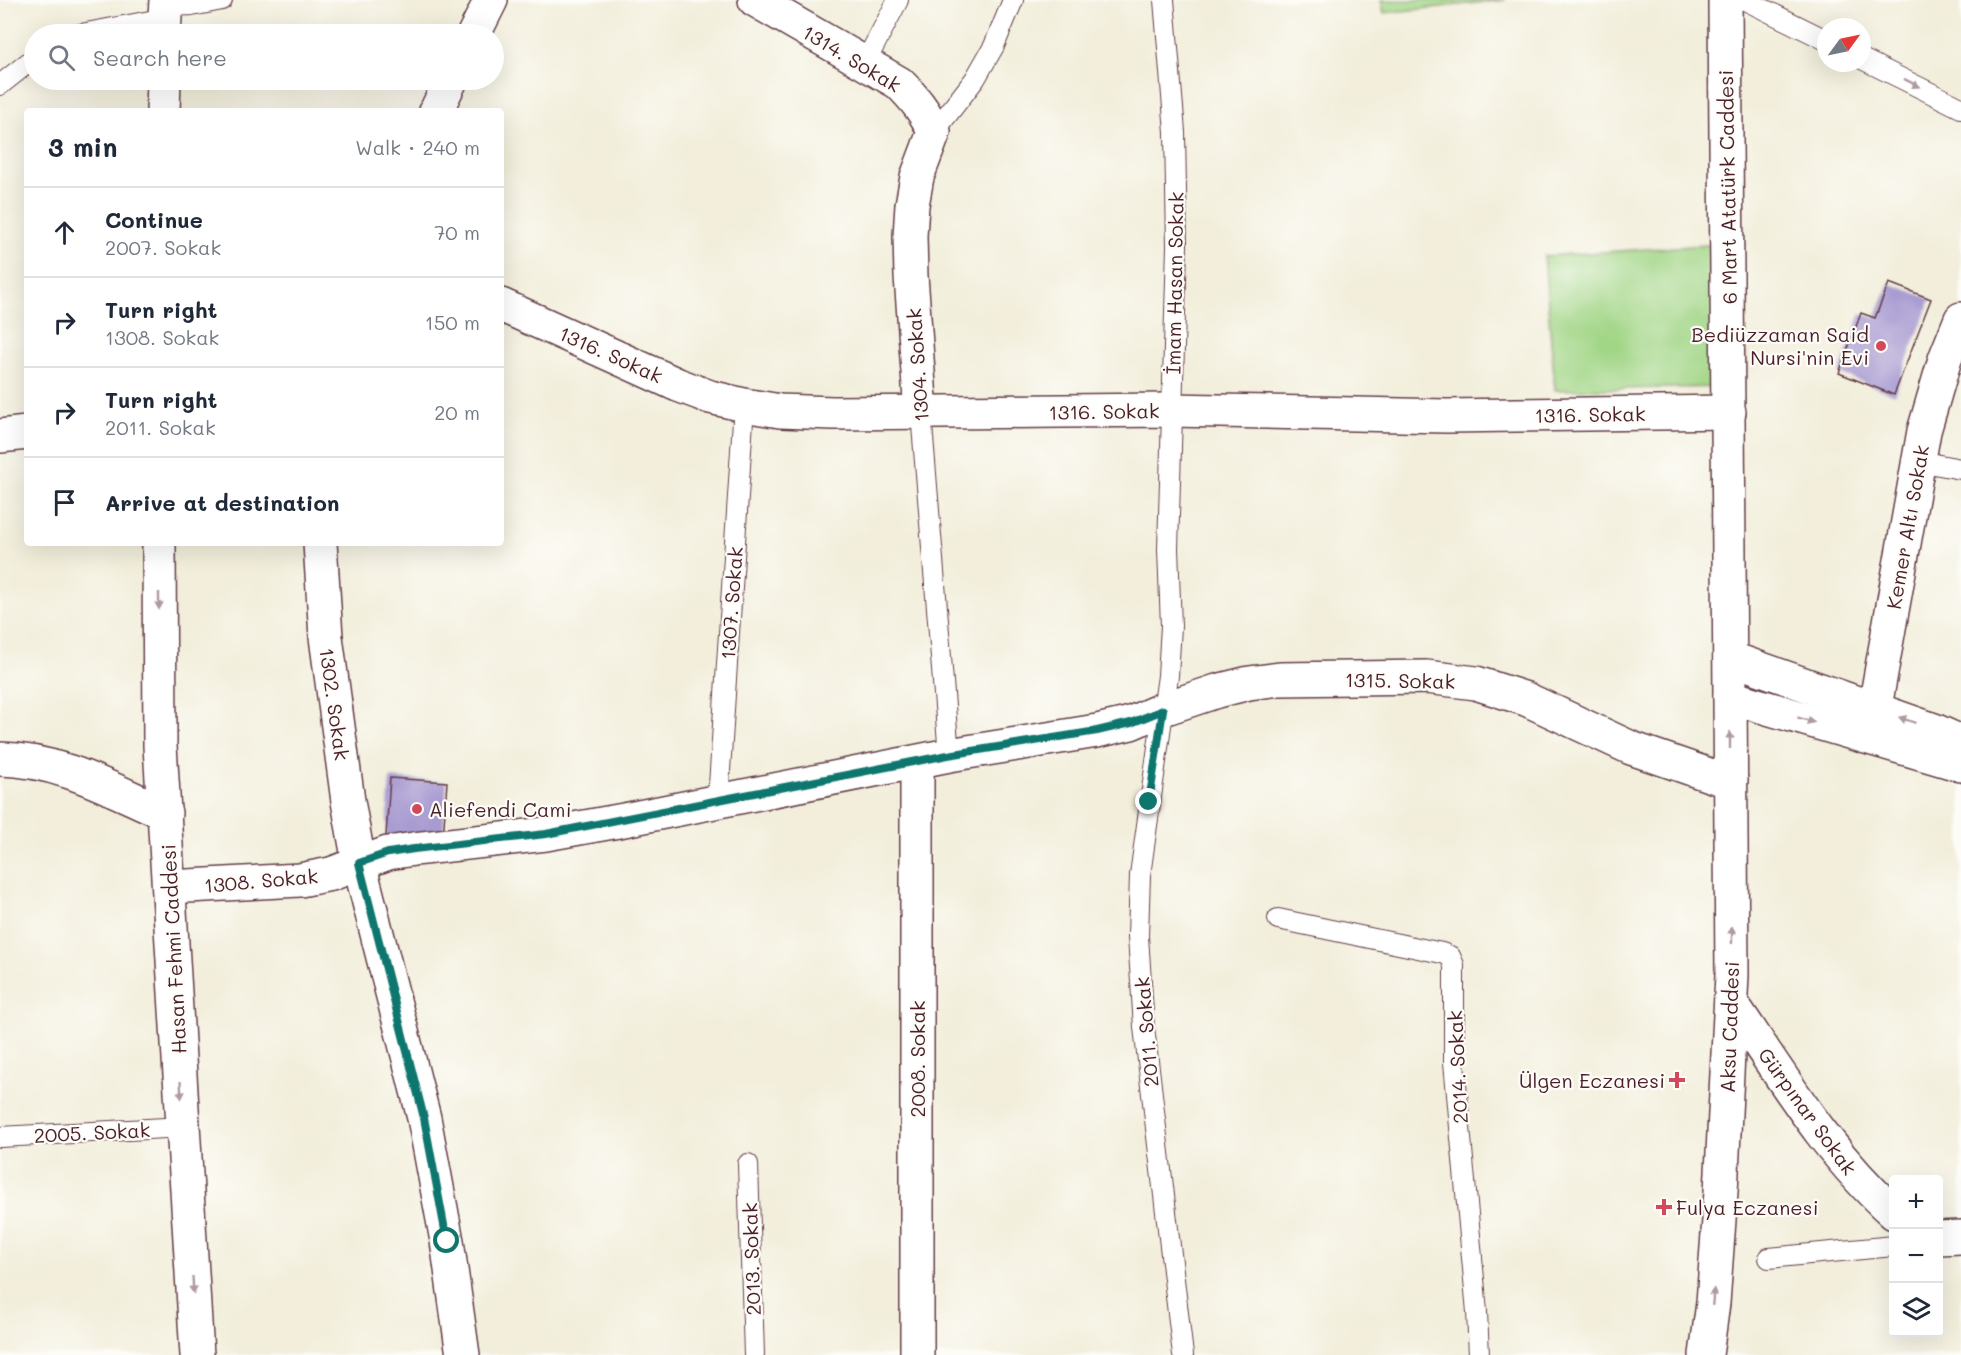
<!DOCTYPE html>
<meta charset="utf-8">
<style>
body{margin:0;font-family:Mali,sans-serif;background:#f2f2f3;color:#1f2937}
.controls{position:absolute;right:18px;bottom:18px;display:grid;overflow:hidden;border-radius:6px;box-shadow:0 6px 24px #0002}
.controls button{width:54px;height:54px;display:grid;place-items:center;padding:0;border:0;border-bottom:2px solid #e0e1e3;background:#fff;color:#1f2937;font:30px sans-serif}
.compass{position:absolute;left:1817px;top:18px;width:54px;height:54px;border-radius:50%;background:#fff;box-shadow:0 6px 24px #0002;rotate:57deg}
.stop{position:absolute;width:18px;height:18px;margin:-14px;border:4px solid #0f766e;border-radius:50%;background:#fff}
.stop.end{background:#0f766e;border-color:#fff;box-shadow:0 2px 6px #0008}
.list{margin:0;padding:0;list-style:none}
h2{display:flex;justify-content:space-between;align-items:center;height:78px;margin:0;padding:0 24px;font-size:26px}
h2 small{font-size:20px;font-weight:400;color:#747a83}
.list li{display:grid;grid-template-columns:39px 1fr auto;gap:18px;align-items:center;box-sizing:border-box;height:90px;padding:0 24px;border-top:2px solid #e0e1e3}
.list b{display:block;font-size:22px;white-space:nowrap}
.list p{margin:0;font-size:20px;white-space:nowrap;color:#747a83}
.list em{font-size:20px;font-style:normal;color:#747a83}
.icon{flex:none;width:33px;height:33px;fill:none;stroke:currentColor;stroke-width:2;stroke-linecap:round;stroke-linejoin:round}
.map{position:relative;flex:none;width:1961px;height:1355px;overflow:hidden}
.search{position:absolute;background:#fff;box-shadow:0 6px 24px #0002;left:24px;top:24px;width:480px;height:66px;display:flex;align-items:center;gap:15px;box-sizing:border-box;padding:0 21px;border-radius:33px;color:#747a83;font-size:22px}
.panel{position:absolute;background:#fff;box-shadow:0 6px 24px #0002;left:24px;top:108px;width:480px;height:438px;border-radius:6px}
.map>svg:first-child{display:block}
</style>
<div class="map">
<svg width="1961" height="1355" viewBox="0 0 1961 1355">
<rect width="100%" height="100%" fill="#fdfcf7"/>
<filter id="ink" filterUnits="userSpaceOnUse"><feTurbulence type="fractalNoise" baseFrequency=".0167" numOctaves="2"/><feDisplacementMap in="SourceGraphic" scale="12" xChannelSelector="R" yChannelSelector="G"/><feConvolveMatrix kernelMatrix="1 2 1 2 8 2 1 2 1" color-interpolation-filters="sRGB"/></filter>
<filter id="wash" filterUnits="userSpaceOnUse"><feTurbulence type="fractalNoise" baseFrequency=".008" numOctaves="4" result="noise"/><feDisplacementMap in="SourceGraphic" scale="24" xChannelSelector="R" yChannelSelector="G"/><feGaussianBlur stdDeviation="1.35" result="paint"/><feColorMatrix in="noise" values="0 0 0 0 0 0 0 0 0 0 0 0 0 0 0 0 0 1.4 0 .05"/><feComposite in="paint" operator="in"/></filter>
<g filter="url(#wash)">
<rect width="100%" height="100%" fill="#f2eedb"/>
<g fill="#a2d687" stroke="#767a59" stroke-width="1.5">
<path d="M1381,0H1505L1384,13Z"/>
<path d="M1722,244L1725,387L1555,390L1544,256Z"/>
</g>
<g id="blocks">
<g fill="#a89bd2">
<path d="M1889,283L1931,299L1894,395L1839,373L1861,313L1875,318Z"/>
<path d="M390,778L447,782L443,840L386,836Z"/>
</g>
</g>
</g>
<g filter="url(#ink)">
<use href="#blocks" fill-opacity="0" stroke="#633e45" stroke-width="1.5"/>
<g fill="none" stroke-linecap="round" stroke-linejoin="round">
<defs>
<g id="lane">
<path d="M1164,0L1175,132L1177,246L1168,549L1171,626L1168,676L1140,875L1138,936L1144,1027L1183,1355"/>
<path d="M1745,0L1826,40"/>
<path d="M166,6L197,5L222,0"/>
<path d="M81,34L166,18"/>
<path d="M1862,59L1961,108"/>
<path d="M865,63L898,0"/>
<path d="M0,85L34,58"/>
<path d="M934,132L975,79L994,46L1013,0"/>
<path d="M921,413L949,755"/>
<path d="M1918,461L1961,469"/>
<path d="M718,801L744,405"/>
<path d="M1278,919L1442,953L1450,956L1454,965V1062L1477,1312L1479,1355"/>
<path d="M0,1137L184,1127"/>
<path d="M748,1164L754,1355"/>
<path d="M1769,1258L1894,1246"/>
</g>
<g id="street">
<path d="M755,0L899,83C914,98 926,112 934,132L917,177L912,205L910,236L911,276L921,413"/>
<path d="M474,34L491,0"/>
<path d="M436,111L451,80"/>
<path d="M501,305L678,385L710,397L744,405L780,411L833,413L1172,410L1447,416L1729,412"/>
<path d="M0,436L27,433"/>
<path d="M320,543L326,637L348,801L359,863L424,1118L447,1241L463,1355"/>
<path d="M1870,735L1924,431L1945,359L1961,319"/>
<path d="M0,759C61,760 110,789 165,813"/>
<path d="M169,887L300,880L331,874L388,853L414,849L546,834L624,820L949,755L1097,731L1131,723L1163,709L1217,691L1249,683L1280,679L1426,677L1476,683L1526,699L1631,748L1715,777L1731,780"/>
<path d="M1731,1002C1781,1075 1827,1153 1894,1213"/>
<path d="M1938,1238L1961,1237"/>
<path d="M917,1355V762"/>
</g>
<g id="secondary">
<path d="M1730,658L1934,730L1961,742"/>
<path d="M1730,697L1961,765"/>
</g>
<g id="primary">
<path d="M164,34L166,0"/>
<path d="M163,111L164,80"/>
<path d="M159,543L160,746L197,1355"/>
<path d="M1706,1355L1713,1303L1721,1192L1732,975L1725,0"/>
</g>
</defs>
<use href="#lane" stroke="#633e45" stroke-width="22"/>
<use href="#street" stroke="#633e45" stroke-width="36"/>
<use href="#secondary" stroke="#633e45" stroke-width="36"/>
<use href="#primary" stroke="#633e45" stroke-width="36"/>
<use href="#lane" stroke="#fff" stroke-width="20"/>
<use href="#street" stroke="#fff" stroke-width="33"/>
<use href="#secondary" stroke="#fff" stroke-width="33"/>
<use href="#primary" stroke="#fff" stroke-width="33"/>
</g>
<defs><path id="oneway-solid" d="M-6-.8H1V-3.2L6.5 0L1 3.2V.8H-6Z" transform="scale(1.5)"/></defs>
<g fill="#ae9aa0">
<use href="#oneway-solid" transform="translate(1912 83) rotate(27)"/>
<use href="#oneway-solid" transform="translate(159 601) rotate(90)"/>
<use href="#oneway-solid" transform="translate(1806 720) rotate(17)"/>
<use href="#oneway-solid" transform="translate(1907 720) rotate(-161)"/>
<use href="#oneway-solid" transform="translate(1730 740) rotate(-90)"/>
<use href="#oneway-solid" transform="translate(1732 935) rotate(-90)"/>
<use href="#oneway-solid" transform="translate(181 1090) rotate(87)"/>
<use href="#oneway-solid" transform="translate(193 1285) rotate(87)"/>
<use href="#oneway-solid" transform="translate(1713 1297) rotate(-85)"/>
</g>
</g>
<g fill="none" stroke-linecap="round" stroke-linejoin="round" filter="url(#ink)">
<path stroke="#0f766e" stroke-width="8" d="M447,1241L424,1118L359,863L388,853L414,849L546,834L948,755L1097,731L1131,723L1163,710L1149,802"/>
</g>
<g fill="#d1495b" stroke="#fdfcf7" stroke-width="2">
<circle cx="1881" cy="346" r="6"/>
<circle cx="417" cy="809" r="6"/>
<path d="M1674 1071h6v6h6v6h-6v6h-6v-6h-6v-6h6z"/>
<path d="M1661 1198h6v6h6v6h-6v6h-6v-6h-6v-6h6z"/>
</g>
<g text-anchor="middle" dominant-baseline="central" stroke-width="4.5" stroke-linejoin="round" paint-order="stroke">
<g font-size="20" fill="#4a1f2b" stroke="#fdfcf7">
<text transform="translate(852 58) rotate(31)">1314. Sokak</text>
<text transform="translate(1727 187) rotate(-91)">6 Mart Atatürk Caddesi</text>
<text transform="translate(1174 283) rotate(-89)">İmam Hasan Sokak</text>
<text transform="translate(611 354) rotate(24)">1316. Sokak</text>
<text transform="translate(917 365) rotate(-94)">1304. Sokak</text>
<text transform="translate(1104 411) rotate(-1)">1316. Sokak</text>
<text transform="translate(1590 414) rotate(-1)">1316. Sokak</text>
<text transform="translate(1907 527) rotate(-80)">Kemer Altı Sokak</text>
<text transform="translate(731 603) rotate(-86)">1307. Sokak</text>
<text transform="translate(1400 680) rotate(1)">1315. Sokak</text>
<text transform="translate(335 704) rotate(82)">1302. Sokak</text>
<text transform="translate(261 880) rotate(-5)">1308. Sokak</text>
<text transform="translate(173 949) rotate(-93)">Hasan Fehmi Caddesi</text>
<text transform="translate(1729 1027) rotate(-88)">Aksu Caddesi</text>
<text transform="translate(1146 1032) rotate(-95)">2011. Sokak</text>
<text transform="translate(917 1059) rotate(-90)">2008. Sokak</text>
<text transform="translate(1457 1067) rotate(-93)">2014. Sokak</text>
<text transform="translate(1808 1111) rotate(54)">Gürpınar Sokak</text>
<text transform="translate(92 1132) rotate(-3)">2005. Sokak</text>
<text transform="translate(751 1259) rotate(-92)">2013. Sokak</text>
</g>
<g font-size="20" fill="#4a1f2b" stroke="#fdfcf7" text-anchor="end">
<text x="1869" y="334">Bediüzzaman Said<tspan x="1869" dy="23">Nursi'nin Evi</tspan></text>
<text x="429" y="809" text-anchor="start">Aliefendi Cami</text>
<text x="1665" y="1080">Ülgen Eczanesi</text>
<text x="1676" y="1207" text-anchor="start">Fulya Eczanesi</text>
</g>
</g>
</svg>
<div class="controls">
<button>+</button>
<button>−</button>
<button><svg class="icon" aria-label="layers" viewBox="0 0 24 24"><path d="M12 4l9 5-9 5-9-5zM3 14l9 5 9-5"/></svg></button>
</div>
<svg class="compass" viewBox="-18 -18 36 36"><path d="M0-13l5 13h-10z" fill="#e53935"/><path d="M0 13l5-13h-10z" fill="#747a83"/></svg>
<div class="stop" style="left:447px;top:1241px"></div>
<div class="stop end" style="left:1149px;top:802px"></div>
<div class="search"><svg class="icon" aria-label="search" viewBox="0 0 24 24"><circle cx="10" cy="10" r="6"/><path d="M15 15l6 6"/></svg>Search here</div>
<section class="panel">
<h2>3 min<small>Walk · 240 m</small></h2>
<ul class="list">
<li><svg class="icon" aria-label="ahead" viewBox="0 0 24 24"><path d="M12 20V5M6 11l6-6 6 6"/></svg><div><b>Continue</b><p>2007. Sokak</p></div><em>70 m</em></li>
<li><svg class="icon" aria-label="right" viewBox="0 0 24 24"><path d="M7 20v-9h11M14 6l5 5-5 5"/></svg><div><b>Turn right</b><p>1308. Sokak</p></div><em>150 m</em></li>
<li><svg class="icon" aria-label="right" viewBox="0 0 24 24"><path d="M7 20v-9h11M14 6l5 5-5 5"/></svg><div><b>Turn right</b><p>2011. Sokak</p></div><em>20 m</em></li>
<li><svg class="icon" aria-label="arrive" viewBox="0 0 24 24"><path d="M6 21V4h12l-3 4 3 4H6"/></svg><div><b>Arrive at destination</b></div></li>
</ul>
</section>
</div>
